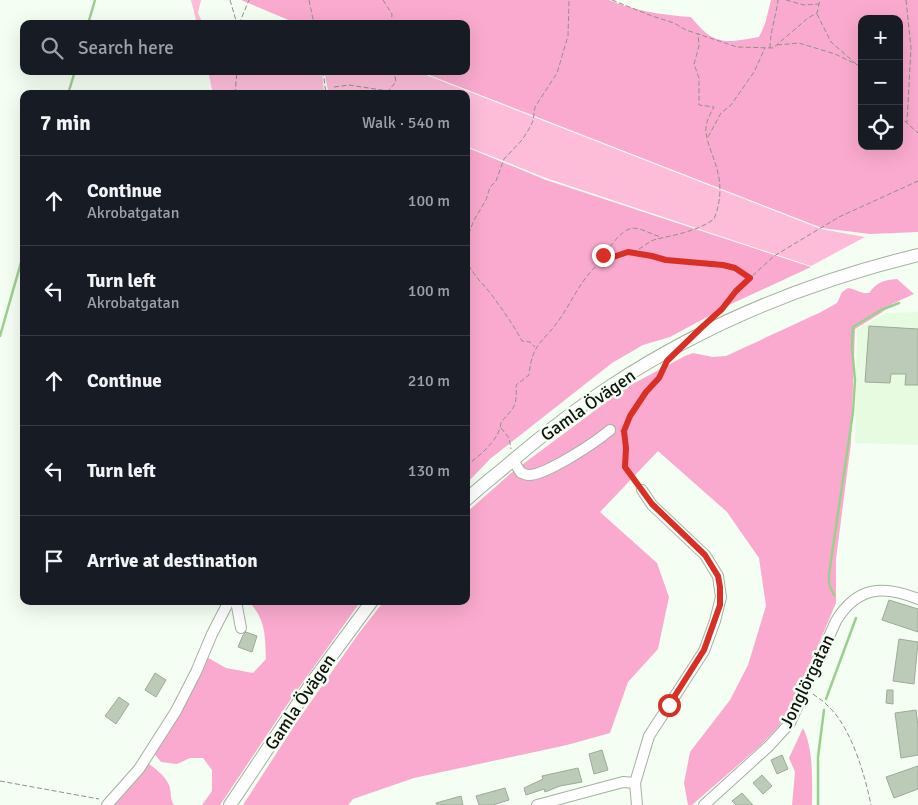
<!DOCTYPE html>
<meta charset="utf-8">
<style>
body{margin:0;font-family:Signika,sans-serif;background:#242831;color:#f1f3f6}
.controls{position:absolute;right:15px;top:15px;display:grid;overflow:hidden;border-radius:10px;box-shadow:0 5px 20px #0002}
.controls button{width:45px;height:45px;display:grid;place-items:center;padding:0;border:0;border-bottom:1px solid #363941;background:#171b24;color:#f1f3f6;font:25px sans-serif}
.stop{position:absolute;width:15px;height:15px;margin:-11px;border:4px solid #d93025;border-radius:50%;background:#fff}
.stop.end{background:#d93025;border-color:#fff;box-shadow:0 1px 5px #0008}
.list{margin:0;padding:0;list-style:none}
h2{display:flex;justify-content:space-between;align-items:center;height:65px;margin:0;padding:0 20px;font-size:21px}
h2 small{font-size:16px;font-weight:400;color:#9ea1a6}
.list li{display:grid;grid-template-columns:32px 1fr auto;gap:15px;align-items:center;box-sizing:border-box;height:90px;padding:0 20px;border-top:1px solid #363941}
.list b{display:block;font-size:19px;white-space:nowrap}
.list p{margin:0;font-size:16px;white-space:nowrap;color:#9ea1a6}
.list em{font-size:16px;font-style:normal;color:#9ea1a6}
.icon{flex:none;width:28px;height:28px;fill:none;stroke:currentColor;stroke-width:2;stroke-linecap:round;stroke-linejoin:round}
.map{position:relative;flex:none;width:918px;height:805px;overflow:hidden}
.search{position:absolute;background:#171b24;box-shadow:0 5px 20px #0002;left:20px;top:20px;width:450px;height:55px;display:flex;align-items:center;gap:12px;box-sizing:border-box;padding:0 18px;border-radius:10px;color:#9ea1a6;font-size:19px}
.panel{position:absolute;background:#171b24;box-shadow:0 5px 20px #0002;left:20px;top:90px;width:450px;height:515px;border-radius:10px}
.map>svg:first-child{display:block}
</style>
<div class="map">
<svg width="918" height="805" viewBox="0 0 918 805">
<rect width="100%" height="100%" fill="#f5fef2"/>
<path fill="#e7fbe1" d="M918,312V445L855,443L857,329L886,313Z"/>
<g fill="#fdbdd9">
<path d="M191,0H201L198,13L203,24H197Z"/>
<path d="M208,71H322L324,94H213Z"/>
<path d="M324,71H416L821,229L865,237L811,266L546,178L466,146V94H336L328,90Z"/>
</g>
<g fill="#faaace" fill-rule="evenodd">
<path d="M241,0H609C635,11 663,15 691,17C714,46 725,43 759,37L765,24L771,0H918V232L870,234L822,228L419,71H466V24H298ZM862,19H899V146H862Z"/>
<path d="M466,147L546,180L811,267L731,304L670,337L643,345L612,363L490,459L466,484Z"/>
<path d="M897,279L914,294L892,304L881,313L855,329L851,443L836,559V603L796,697L780,725L761,745L692,805H688L684,783L690,752L730,700L748,665L766,606L759,558L727,512L658,451L600,512L657,563L669,597L658,649L628,682L610,733L567,745L414,778L353,799L348,805H243L296,723L359,633L384,601H466V513L511,473L625,388L685,356L693,353L713,357L726,356L821,312L837,303L842,292L848,288C856,289 861,294 869,293C877,282 884,280 897,279Z"/>
<path d="M248,601H361L295,693L220,805H202L212,791V770L203,758H190L177,764L161,762L152,751L203,655L226,668L253,673L266,659C265,636 266,619 248,601Z"/>
<path d="M803,728C814,750 812,781 812,805H792L795,772L789,758Z"/>
<path d="M145,761C153,767 165,775 169,785C172,792 169,798 174,805H107Z"/>
</g>
<g fill="none" stroke-linecap="round" stroke-linejoin="round">
<g stroke="#9ccf8e" stroke-width="2.5">
<path d="M88,24L95,0"/>
<path d="M68,94L75,71"/>
<path d="M0,336L24,252"/>
<path d="M834,595L829,584V574L853,412L855,380L852,347L853,327L881,310L899,303"/>
<path d="M826,699L856,618"/>
<path d="M818,805V757L824,710"/>
</g>
</g>
<g fill="#bccbb8" stroke="#9caa98">
<path d="M869,326L918,329V385H905L906,374H891L890,383L865,382Z"/>
<path d="M889,600L918,609V632L882,620Z"/>
<path d="M246,632L257,636L252,652L238,647L243,635Z"/>
<path d="M899,639L918,642L914,684L893,681Z"/>
<path d="M155,673L166,680L156,697L145,690Z"/>
<path d="M887,690H893V704L886,703Z"/>
<path d="M119,697L129,704L116,724L105,716Z"/>
<path d="M916,710L918,726V755L901,758L895,713Z"/>
<path d="M602,750L608,770L594,774L589,754Z"/>
<path d="M782,755L788,769L777,774L771,760Z"/>
<path d="M918,766V789L894,798L886,777Z"/>
<path d="M578,768L582,782L560,786L545,792L544,789L526,795L524,788L543,779L542,776Z"/>
<path d="M762,775L772,786L763,794L753,783Z"/>
<path d="M505,788L509,800L493,805H479L476,796Z"/>
<path d="M742,793L753,805H736L732,801Z"/>
<path d="M461,796L463,805H437L436,803Z"/>
</g>
<g fill="none" stroke-linecap="round" stroke-linejoin="round">
<defs>
<g id="minor">
<path d="M513,460L521,473C523,473 526,475 528,475C545,476 596,442 610,430"/>
<path d="M236,601L241,628"/>
<path d="M107,805L139,769L176,711L196,672L212,634L229,601"/>
<path d="M537,805L623,782L635,783"/>
<path d="M637,805L635,783L649,736L704,651L715,621L721,597L718,576L705,555L652,505L642,490"/>
<path d="M704,805L769,746L790,723L836,621C857,586 884,585 918,599"/>
</g>
<g id="major">
<path d="M466,500C481,486 497,474 512,461C544,434 577,408 612,385C705,324 811,281 918,255"/>
<path d="M230,805L313,681L372,601"/>
</g>
</defs>
<use href="#minor" stroke="#a3b19f" stroke-width="12"/>
<use href="#major" stroke="#a3b19f" stroke-width="14"/>
<g stroke="#8b9389" stroke-width="1" stroke-dasharray="5 2.5" stroke-linecap="butt">
<path d="M230,0L237,24"/>
<path d="M309,0L314,24"/>
<path d="M383,0L392,14L391,24"/>
<path d="M612,0L652,16L674,23L686,30L737,47L773,48L808,18L817,13L820,0"/>
<path d="M786,0L804,5L819,4"/>
<path d="M906,0L911,48L907,122"/>
<path d="M817,14L831,42L862,69"/>
<path d="M239,24L249,0"/>
<path d="M777,45L799,43L835,54L860,66"/>
<path d="M770,48C770,32 776,16 778,0"/>
<path d="M323,71L326,94"/>
<path d="M334,87L349,85L388,91L396,82L394,71"/>
<path d="M235,94L237,71"/>
<path d="M372,94L380,90"/>
<path d="M899,116L918,133"/>
<path d="M708,137L721,113L731,105L754,72L765,48"/>
<path d="M466,241L474,220L486,200L490,187L496,181L504,159L522,140L529,129L533,121L535,107L557,73L568,36L569,0"/>
<path d="M631,252L652,256L666,260L723,265L735,268L750,278"/>
<path d="M466,258C471,274 481,281 491,294C502,309 513,324 522,341L530,342L535,347"/>
<path d="M604,259L603,255C613,245 623,224 639,229C647,231 653,235 661,237"/>
<path d="M466,266L471,270"/>
<path d="M717,314L723,309L736,291L774,256L839,217L918,181"/>
<path d="M501,428L509,438L511,449"/>
<path d="M620,431H625L626,448L625,467L637,483"/>
<path d="M625,431C629,416 636,404 646,392C653,383 660,376 665,366"/>
<path d="M466,466C479,456 500,440 501,422C515,407 517,406 516,385L529,375C532,341 545,342 561,317C574,298 584,273 604,260C614,254 627,254 637,250C644,247 648,241 657,239C675,235 698,231 714,219C721,202 722,184 716,166C713,155 707,143 706,132C705,123 710,114 714,107L699,105V78L694,64L699,46L698,33"/>
<path d="M813,694C818,698 824,701 828,706C851,727 865,775 871,805"/>
<path d="M0,781L99,799"/>
</g>
<use href="#minor" stroke="#fff" stroke-width="10"/>
<use href="#major" stroke="#fff" stroke-width="12"/>
</g>
<g fill="none" stroke-linecap="round" stroke-linejoin="round">
<path stroke="#d93025" stroke-width="6" d="M603,255L604,260L628,252L652,256L666,260L723,265L735,268L750,278L736,291L722,309L701,328L667,361L659,378L646,392L630,416L624,431L626,448L625,467L652,504L705,555L718,576L720,587V605L704,650L669,705"/>
</g>
<g text-anchor="middle" dominant-baseline="central" stroke-width="5" stroke-linejoin="round" paint-order="stroke">
<g font-size="18" fill="#0f140e" stroke="#f5fef2">
<text transform="translate(588 405) rotate(-35)">Gamla Övägen</text>
<text transform="translate(807 681) rotate(-64)">Jonglörgatan</text>
<text transform="translate(300 702) rotate(-56)">Gamla Övägen</text>
</g>
</g>
</svg>
<div class="controls">
<button>+</button>
<button>−</button>
<button><svg class="icon" aria-label="locate" viewBox="0 0 24 24"><circle cx="12" cy="12" r="6"/><path d="M12 2v4M12 18v4M2 12h4M18 12h4"/></svg></button>
</div>
<div class="stop" style="left:669px;top:705px"></div>
<div class="stop end" style="left:603px;top:255px"></div>
<div class="search"><svg class="icon" aria-label="search" viewBox="0 0 24 24"><circle cx="10" cy="10" r="6"/><path d="M15 15l6 6"/></svg>Search here</div>
<section class="panel">
<h2>7 min<small>Walk · 540 m</small></h2>
<ul class="list">
<li><svg class="icon" aria-label="ahead" viewBox="0 0 24 24"><path d="M12 20V5M6 11l6-6 6 6"/></svg><div><b>Continue</b><p>Akrobatgatan</p></div><em>100 m</em></li>
<li><svg class="icon" aria-label="left" viewBox="0 0 24 24"><path d="M17 20v-9H6M10 6l-5 5 5 5"/></svg><div><b>Turn left</b><p>Akrobatgatan</p></div><em>100 m</em></li>
<li><svg class="icon" aria-label="ahead" viewBox="0 0 24 24"><path d="M12 20V5M6 11l6-6 6 6"/></svg><div><b>Continue</b></div><em>210 m</em></li>
<li><svg class="icon" aria-label="left" viewBox="0 0 24 24"><path d="M17 20v-9H6M10 6l-5 5 5 5"/></svg><div><b>Turn left</b></div><em>130 m</em></li>
<li><svg class="icon" aria-label="arrive" viewBox="0 0 24 24"><path d="M6 21V4h12l-3 4 3 4H6"/></svg><div><b>Arrive at destination</b></div></li>
</ul>
</section>
</div>
